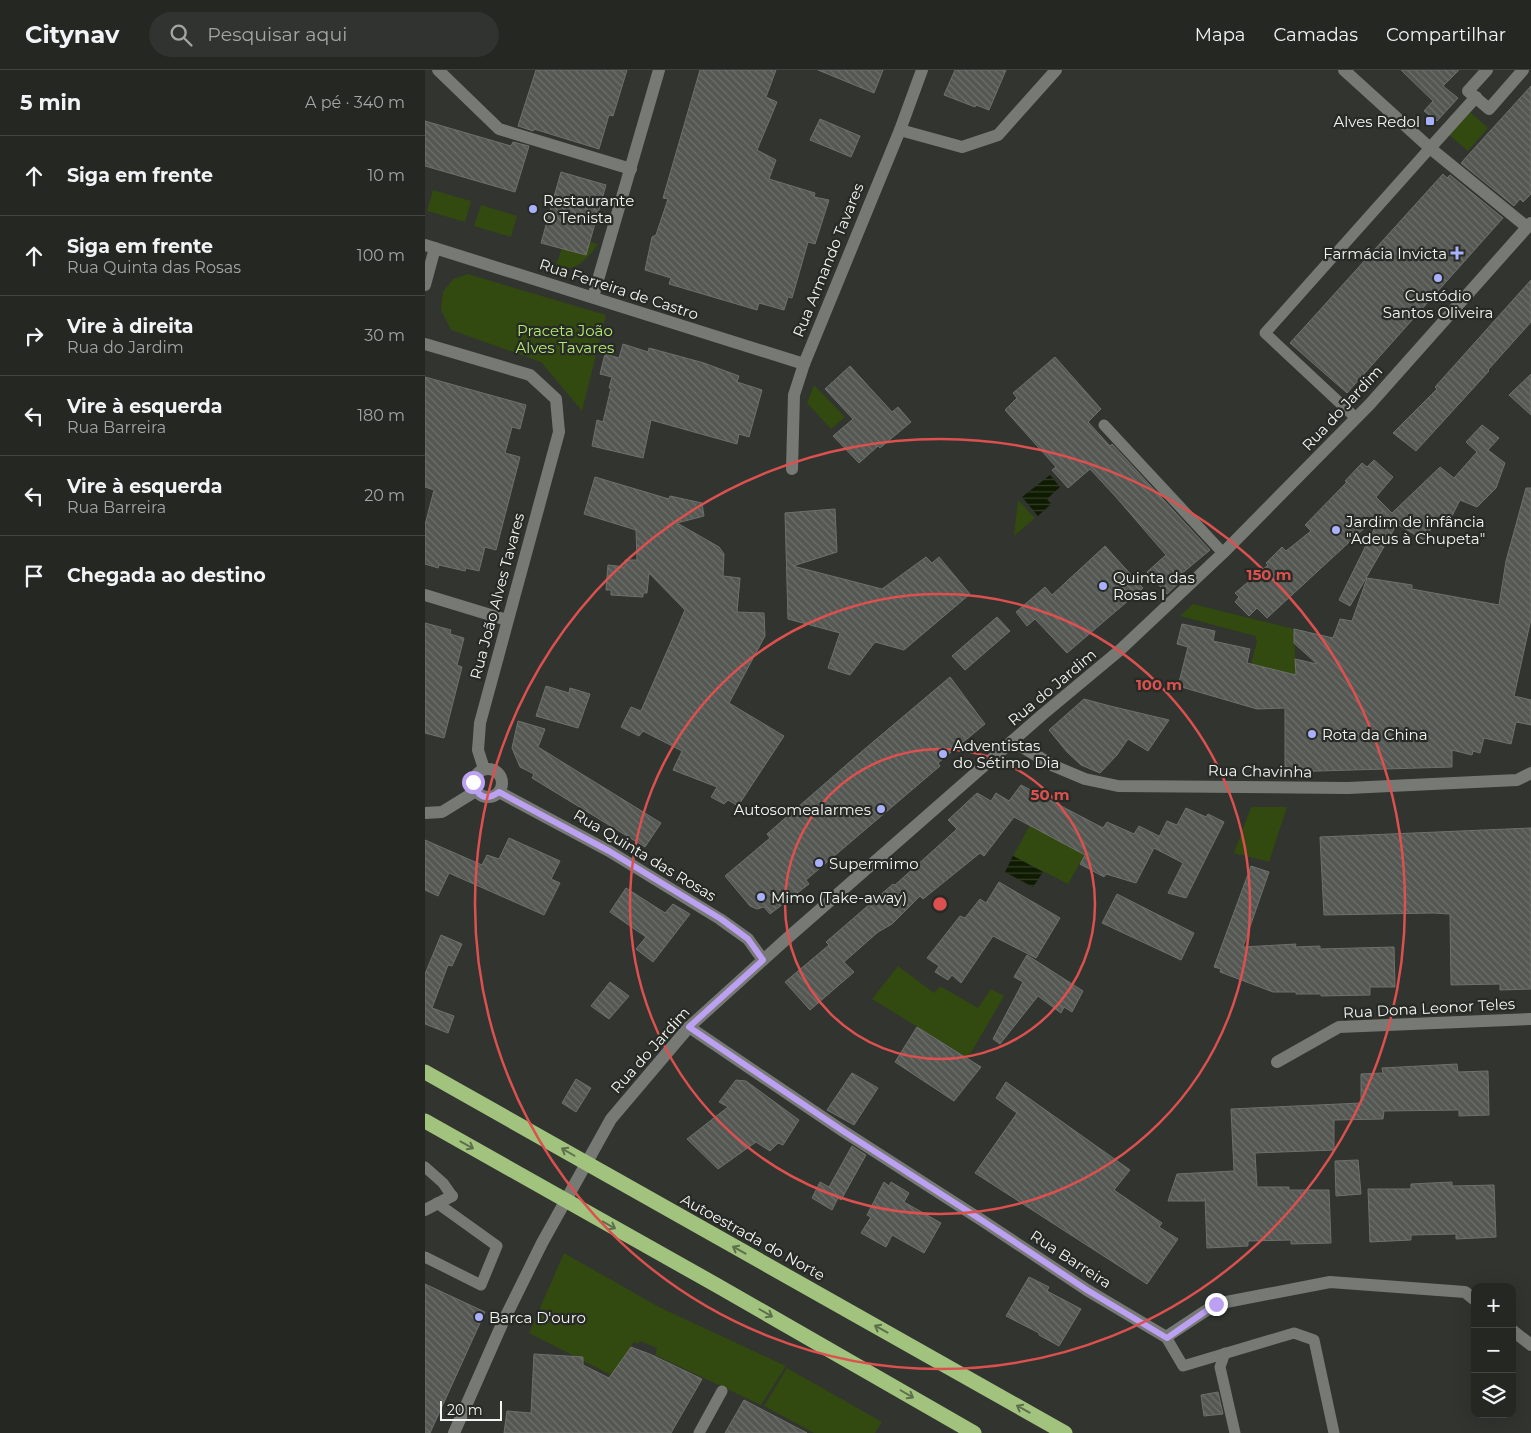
<!DOCTYPE html>
<html lang="pt">
<meta charset="utf-8">
<style>
body{margin:0;font-family:Montserrat,sans-serif;background:#313330;color:#f1f3f6}
.controls{position:absolute;right:15px;bottom:15px;display:grid;overflow:hidden;border-radius:10px;box-shadow:0 5px 20px #0002}
.controls button{width:45px;height:45px;display:grid;place-items:center;padding:0;border:0;border-bottom:1px solid #424441;background:#252723;color:#f1f3f6;font:25px sans-serif}
.scale{position:absolute;left:15px;bottom:12px;width:62px;box-sizing:border-box;padding-left:5px;border:2px solid #f4f5f2;border-top:0;font-size:14px;line-height:18px;white-space:nowrap;color:#f4f5f2;-webkit-text-stroke:4px #272a25;paint-order:stroke}
.stop{position:absolute;width:15px;height:15px;margin:-11px;border:4px solid #bca0f2;border-radius:50%;background:#fff}
.stop.end{background:#bca0f2;border-color:#fff;box-shadow:0 1px 5px #0008}
.list{margin:0;padding:0;list-style:none}
h2{display:flex;justify-content:space-between;align-items:center;height:65px;margin:0;padding:0 20px;font-size:21px}
h2 small{font-size:16px;font-weight:400;color:#a3a5a6}
.list li{display:grid;grid-template-columns:32px 1fr auto;gap:15px;align-items:center;box-sizing:border-box;height:80px;padding:0 20px;border-top:1px solid #424441}
.list b{display:block;font-size:19px;white-space:nowrap}
.list p{margin:0;font-size:16px;white-space:nowrap;color:#a3a5a6}
.list em{font-size:16px;font-style:normal;color:#a3a5a6}
.icon{flex:none;width:28px;height:28px;fill:none;stroke:currentColor;stroke-width:2;stroke-linecap:round;stroke-linejoin:round}
.map{position:relative;flex:none;width:1106px;height:1363px;overflow:hidden}
header{display:flex;align-items:center;gap:30px;box-sizing:border-box;height:70px;padding:0 25px;background:#252723;border-bottom:1px solid #424441}
header strong{font-size:24px}
nav{display:flex;gap:28px;margin-inline-start:auto;font-size:18px}
.search{width:350px;height:45px;background:#313330;display:flex;align-items:center;gap:12px;box-sizing:border-box;padding:0 18px;border-radius:28px;color:#a3a5a6;font-size:19px}
main{display:flex}
aside{flex:1;background:#252723}
.map>svg:first-child{display:block}
</style>
<header>
<strong>Citynav</strong>
<div class="search"><svg class="icon" aria-label="search" viewBox="0 0 24 24"><circle cx="10" cy="10" r="6"/><path d="M15 15l6 6"/></svg>Pesquisar aqui</div>
<nav><a>Mapa</a><a>Camadas</a><a>Compartilhar</a></nav>
</header>
<main>
<aside>
<h2>5 min<small>A pé · 340 m</small></h2>
<ul class="list">
<li><svg class="icon" aria-label="ahead" viewBox="0 0 24 24"><path d="M12 20V5M6 11l6-6 6 6"/></svg><div><b>Siga em frente</b></div><em>10 m</em></li>
<li><svg class="icon" aria-label="ahead" viewBox="0 0 24 24"><path d="M12 20V5M6 11l6-6 6 6"/></svg><div><b>Siga em frente</b><p>Rua Quinta das Rosas</p></div><em>100 m</em></li>
<li><svg class="icon" aria-label="right" viewBox="0 0 24 24"><path d="M7 20v-9h11M14 6l5 5-5 5"/></svg><div><b>Vire à direita</b><p>Rua do Jardim</p></div><em>30 m</em></li>
<li><svg class="icon" aria-label="left" viewBox="0 0 24 24"><path d="M17 20v-9H6M10 6l-5 5 5 5"/></svg><div><b>Vire à esquerda</b><p>Rua Barreira</p></div><em>180 m</em></li>
<li><svg class="icon" aria-label="left" viewBox="0 0 24 24"><path d="M17 20v-9H6M10 6l-5 5 5 5"/></svg><div><b>Vire à esquerda</b><p>Rua Barreira</p></div><em>20 m</em></li>
<li><svg class="icon" aria-label="arrive" viewBox="0 0 24 24"><path d="M6 21V4h12l-3 4 3 4H6"/></svg><div><b>Chegada ao destino</b></div></li>
</ul>
</aside>
<div class="map">
<svg width="1106" height="1363" viewBox="0 0 1106 1363">
<defs>
<pattern id="water-rules" width="6" height="5" patternUnits="userSpaceOnUse" patternTransform="scale(1.25)"><rect width="6" height="5" fill="#0f1b01"/><path d="M0 2.5h6" fill="none" stroke="#333d26"/></pattern>
<pattern id="building-back-hatch" width="6" height="6" patternUnits="userSpaceOnUse" patternTransform="scale(1.25)"><rect width="6" height="6" fill="#545752"/><path d="M-1 5l2 2M0 0l6 6M5-1l2 2" fill="none" stroke="#6d706b"/></pattern>
</defs>
<rect width="100%" height="100%" fill="#31342f"/>
<g fill="#324910">
<path d="M1045,42L1063,58L1043,81L1024,65Z"/>
<path d="M8,120L46,131L40,152L2,141Z"/>
<path d="M56,135L92,146L86,167L49,156Z"/>
<path d="M165,172L173,174C162,190 150,203 130,197L137,178L161,185Z"/>
<path d="M43,204L181,245L157,341L116,292L26,260L16,240L18,222L28,209Z"/>
<path d="M389,315L420,347L406,359L382,333Z"/>
<path d="M593,430L610,448L589,466Z"/>
<path d="M768,534L869,559L871,606L826,594L832,571L830,566L755,546Z"/>
<path d="M826,737H862L844,792L809,783Z"/>
<path d="M605,755L660,784L643,814L588,786Z"/>
<path d="M473,896L509,923L515,916L553,938L566,919L579,926L543,988L447,929Z"/>
<path d="M139,1183L234,1237L361,1296L336,1335L230,1285L232,1278L215,1271L213,1274L209,1272L186,1305L104,1263Z"/>
<path d="M362,1298L457,1352L450,1363H389L339,1336Z"/>
</g>
<g fill="url(#water-rules)">
<path d="M625,405L635,417L622,429L626,434L613,446L597,427Z"/>
<path d="M588,786L618,802L608,817L580,802Z"/>
</g>
<g fill="url(#building-back-hatch)" stroke="#6e716b">
<path d="M111,0H202L188,46L184,45L174,79L109,59L108,61L93,56Z"/>
<path d="M275,0H351L341,27L352,32L332,80L351,90L344,109L390,123L389,127L404,130L390,174L383,172L367,228L363,227L359,240L334,233L332,240L244,214L246,208L220,200L227,167L231,165L243,129L238,128Z"/>
<path d="M393,0H458L449,23Z"/>
<path d="M530,0H581L564,40L551,35L550,37L519,25Z"/>
<path d="M976,0H1034L1018,16L1033,28L1012,51L999,41L1008,31Z"/>
<path d="M1106,16V124L1098,132L1095,129L1089,136L1036,93Z"/>
<path d="M395,49L435,66L426,87L385,70Z"/>
<path d="M0,51L86,76L88,72L104,76L90,122L0,96Z"/>
<path d="M136,102L181,115L161,185L116,173Z"/>
<path d="M1018,104L1022,108L1025,105L1078,148L922,323L865,273Z"/>
<path d="M1106,210V252L1063,300L1064,301L991,381L968,363L1012,319L1010,317Z"/>
<path d="M198,274L223,282L224,278L279,293L314,306L312,312L337,320L324,367L314,364L312,374L226,350L218,388L167,376L172,350L178,352L186,318H184L187,307L175,304L180,284L194,288Z"/>
<path d="M630,287L676,339L663,352L685,376L687,374L785,480L755,505L758,509L742,524L722,502L741,485L690,426L665,399L643,418L627,400L631,397L580,340L592,328L588,323Z"/>
<path d="M425,296L467,342L473,337L486,352L455,378L453,376L434,393L408,366L428,349L400,319Z"/>
<path d="M1106,304V345L1084,325Z"/>
<path d="M0,307L101,335L95,359L87,357L80,383L95,387L71,480L60,477L54,501L41,498L40,501L14,495L13,498L0,494V455L9,420L0,417Z"/>
<path d="M1057,355L1074,368L1063,380L1080,393L1071,418L1052,437L1035,430L1023,454L1012,449L999,470L972,454L925,536L914,530L958,441L842,548L832,538L824,546L810,532L814,527L810,523L843,495L841,493L857,477L861,481L886,461L880,455L922,412L920,411L937,393L942,397L949,390L968,407L951,427L967,443L1015,397L1029,408L1052,382L1041,372Z"/>
<path d="M170,407L244,429L245,426L277,433L279,446L252,453L294,477L299,484L298,506L315,508L312,542L339,543L340,566L304,633L359,666L313,736L303,730L299,734L286,727L292,717L248,700L257,681L218,661L214,666L196,657L206,637L216,641L260,540L224,503L222,523H218V527L186,525V520H181L183,495L200,497V490H212L211,460L159,444Z"/>
<path d="M1101,418H1106V549L1089,626L1106,630V655L1091,652L1086,674L1059,668L1055,683L1048,681L1047,685L1027,680V697L860,702V638L832,639L753,616L763,577L752,574L757,554L790,561L788,571L825,579L822,593L871,605L870,589L892,594L869,573V559L908,568L915,549L927,551L942,508L987,515V519L1074,535L1081,491Z"/>
<path d="M410,439L412,482L368,496L457,519L501,487L507,493L514,487L545,524L479,580L450,572L425,605L403,598L415,563L363,549L360,443Z"/>
<path d="M680,476L718,518L642,583L610,549L602,556L591,542L620,517L627,525Z"/>
<path d="M572,547L585,561L540,600L527,586Z"/>
<path d="M0,553L26,560L25,564L39,568L32,595L37,597L19,668L0,663Z"/>
<path d="M525,607L560,654L513,693L515,696L381,810L384,814L345,844L339,837L332,839L325,836L300,806L345,768L342,764L435,683Z"/>
<path d="M121,616L144,623L145,618L165,624L153,658L111,646Z"/>
<path d="M659,629L685,636L744,650L723,681L703,669L692,685L675,703L656,695L642,682L624,660Z"/>
<path d="M93,651L120,659L113,677L236,753L220,777L107,708L109,704L95,697L87,678Z"/>
<path d="M596,715L678,758L682,752L709,764L714,756L734,766L732,771L742,751L752,755L761,738L781,747L783,744L799,752L761,828L743,823L758,793L729,778L711,813L681,804L679,807L655,794L660,785L589,747L559,786L555,783L498,829L495,826L467,854L453,862L419,892L429,902L385,940L360,912L404,875L401,872L468,814L470,815L532,759L523,750L552,723L566,731L571,723L584,731Z"/>
<path d="M1106,758V919L1075,920V914L1026,915L1025,844L1008,843L899,845L895,767Z"/>
<path d="M84,768L135,791L126,809L135,813L119,845L24,803L13,826L0,820V770L57,795L62,785L74,789Z"/>
<path d="M826,796L844,802L818,877L871,874L870,877L895,876V879L969,877L970,917H945V925L896,926V924H871V922H848L795,902L796,899L789,897Z"/>
<path d="M574,812L635,848L611,888L568,866L536,913L527,905L523,910L510,902L514,896L502,888L535,846L540,848L555,829L561,833Z"/>
<path d="M201,818L240,843L248,834L265,844L228,892L211,879L221,867L185,842Z"/>
<path d="M692,824L769,863L756,890L677,853Z"/>
<path d="M16,865L37,874L27,896L23,895L7,938L29,946L23,963L0,954V904Z"/>
<path d="M602,885L658,921L647,942L639,937L636,943L613,926L575,974L568,969L598,912L589,907Z"/>
<path d="M185,912L204,926L184,949L166,936Z"/>
<path d="M492,957L556,997L529,1031L470,992Z"/>
<path d="M1032,994L1033,1002L1063,1001L1064,1045L1034,1046V1040L959,1041L958,1049L909,1050V1080L830,1083L832,1117H864V1120H904L906,1173L866,1174V1170L823,1171V1176L782,1178L780,1128L779,1131H743L752,1104L809,1101L806,1039L936,1033V1004L958,1003L957,998Z"/>
<path d="M427,1003L453,1018L429,1055L402,1040Z"/>
<path d="M151,1009L166,1018L151,1042L137,1033Z"/>
<path d="M311,1010L321,1011L374,1050L358,1075L353,1073L345,1081L331,1072L293,1099L262,1069L303,1037L294,1032Z"/>
<path d="M581,1012L705,1100L689,1120L737,1153L734,1157L753,1169L722,1214L550,1103L592,1043L571,1028Z"/>
<path d="M427,1076L441,1085L416,1130L413,1128L407,1140L387,1128L395,1112L404,1117Z"/>
<path d="M933,1090L936,1124L911,1126L910,1091Z"/>
<path d="M459,1112L464,1116L466,1112L484,1123L479,1132L516,1153L499,1183L467,1165L461,1177L436,1163L446,1147L442,1145Z"/>
<path d="M1027,1112V1116L1069,1115L1071,1167L1031,1169V1164L986,1165V1170L945,1172L943,1119H986V1114Z"/>
<path d="M604,1207L624,1217L622,1221L656,1239L634,1276L614,1265V1263L581,1246Z"/>
<path d="M0,1214L60,1242L5,1363H0Z"/>
<path d="M206,1277L227,1285L277,1309L246,1363H79L82,1341L106,1343L109,1284L158,1287V1295L184,1308Z"/>
<path d="M793,1322L798,1344L779,1346L776,1325Z"/>
<path d="M319,1330L382,1363H300Z"/>
</g>
<g fill="none" stroke-linecap="round" stroke-linejoin="round">
<g stroke="#777a74" stroke-width="11">
<path d="M931,348L840,263L1005,78"/>
<path d="M679,355L798,483"/>
<path d="M0,1097L18,1113L27,1126"/>
<path d="M0,1187L56,1215L72,1176L12,1133"/>
<path d="M741,1267L758,1296L869,1263L889,1270L909,1363"/>
<path d="M800,1283L795,1297L810,1363"/>
<path d="M274,1363L297,1321"/>
</g>
<g stroke="#777a74" stroke-width="12">
<path d="M13,0L74,59L206,99"/>
<path d="M1062,0L1043,21L1064,39L1098,0"/>
<path d="M475,60L497,0"/>
<path d="M1005,78L1051,27"/>
<path d="M0,215L10,178"/>
<path d="M168,227L234,0"/>
<path d="M0,274L105,305L131,329L134,362L55,653L53,680L59,699"/>
<path d="M367,399L369,325L379,294"/>
<path d="M0,525L82,550"/>
<path d="M587,671L629,696L660,709L693,716L923,718L1092,710L1106,703"/>
<circle cx="63" cy="713" r="14"/>
<path d="M74,722L184,781L295,849L323,869L338,890"/>
<path d="M0,743L17,742L51,721"/>
<path d="M264,957L418,1061L558,1151L662,1220L741,1267L791,1234L905,1212L1040,1222L1050,1230"/>
<path d="M852,992L914,957L1106,949"/>
<path d="M0,1140L27,1126"/>
<path d="M1087,1260L1106,1275"/>
</g>
<g stroke="#777a74" stroke-width="12">
<path d="M919,0L1005,78L1102,157"/>
<path d="M0,175L379,294L475,60L537,77L573,65L631,0"/>
<path d="M29,1363L77,1254L117,1173L186,1049L264,957L358,872L617,645L695,580L798,483L945,334L1106,153"/>
</g>
<g stroke="#a1c37d" stroke-width="15">
<path d="M0,1002L640,1363"/>
<path d="M0,1051L293,1216L549,1363"/>
</g>
</g>
<defs><path id="oneway-shaft" d="M-6 0H5M1.5-3L5.5 0L1.5 3" fill="none" stroke-width="1.6" stroke-linecap="round" stroke-linejoin="round" transform="scale(1.25)"/></defs>
<g stroke="#5e6f4d">
<use href="#oneway-shaft" transform="translate(42 1075) rotate(29)"/>
<use href="#oneway-shaft" transform="translate(143 1082) rotate(-150)"/>
<use href="#oneway-shaft" transform="translate(184 1155) rotate(29)"/>
<use href="#oneway-shaft" transform="translate(314 1180) rotate(-151)"/>
<use href="#oneway-shaft" transform="translate(341 1243) rotate(30)"/>
<use href="#oneway-shaft" transform="translate(456 1259) rotate(-151)"/>
<use href="#oneway-shaft" transform="translate(482 1324) rotate(30)"/>
<use href="#oneway-shaft" transform="translate(598 1339) rotate(-151)"/>
</g>
<g fill="none" stroke-linecap="round" stroke-linejoin="round">
<path stroke="#bca0f2" stroke-width="6" d="M48,712C53,728 61,731 74,722L184,781L296,849L323,869L338,890L264,957L418,1061L558,1151L662,1220L742,1268L791,1234"/>
</g>
<g fill="none" stroke="#dc5150" stroke-width="2.5">
<circle cx="515" cy="834" r="155"/>
<circle cx="515" cy="834" r="310"/>
<circle cx="515" cy="834" r="465"/>
</g>
<g fill="#a9b0fc" stroke="#272a25" stroke-width="2">
<rect x="1000" y="46" width="10" height="10" rx="2.5"/>
<circle cx="108" cy="139" r="5"/>
<path d="M1029.5 175.5h5v5h5v5h-5v5h-5v-5h-5v-5h5z"/>
<circle cx="1013" cy="208" r="5"/>
<circle cx="911" cy="460" r="5"/>
<circle cx="678" cy="516" r="5"/>
<circle cx="887" cy="664" r="5"/>
<circle cx="518" cy="684" r="5"/>
<circle cx="456" cy="739" r="5"/>
<circle cx="394" cy="793" r="5"/>
<circle cx="336" cy="827" r="5"/>
<circle cx="54" cy="1247" r="5"/>
</g>
<g text-anchor="middle" dominant-baseline="central" stroke-width="4.5" stroke-linejoin="round" paint-order="stroke">
<g font-size="15" fill="#f4f5f2" stroke="#272a25" text-anchor="start">
<text x="995" y="51" text-anchor="end">Alves Redol</text>
<text x="118" y="130">Restaurante<tspan x="118" dy="17">O Tenista</tspan></text>
<text x="1022" y="183" text-anchor="end">Farmácia Invicta</text>
<text x="1013" y="225" text-anchor="middle">Custódio<tspan x="1013" dy="17">Santos Oliveira</tspan></text>
<text x="921" y="451">Jardim de infância<tspan x="921" dy="17">"Adeus à Chupeta"</tspan></text>
<text x="688" y="507">Quinta das<tspan x="688" dy="17">Rosas I</tspan></text>
<text x="897" y="664">Rota da China</text>
<text x="528" y="675">Adventistas<tspan x="528" dy="17">do Sétimo Dia</tspan></text>
<text x="446" y="739" text-anchor="end">Autosomealarmes</text>
<text x="404" y="793">Supermimo</text>
<text x="346" y="827">Mimo (Take-away)</text>
<text x="64" y="1247">Barca D'ouro</text>
</g>
<g font-size="15" fill="#f4f5f2" stroke="#272a25">
<text transform="translate(403 190) rotate(-68)">Rua Armando Tavares</text>
<text transform="translate(194 219) rotate(18)">Rua Ferreira de Castro</text>
<text transform="translate(917 338) rotate(-47)">Rua do Jardim</text>
<text transform="translate(72 526) rotate(-75)">Rua João Alves Tavares</text>
<text transform="translate(627 617) rotate(-40)">Rua do Jardim</text>
<text transform="translate(835 701) rotate(1)">Rua Chavinha</text>
<text transform="translate(220 785) rotate(31)">Rua Quinta das Rosas</text>
<text transform="translate(1004 938) rotate(-3)">Rua Dona Leonor Teles</text>
<text transform="translate(225 980) rotate(-48)">Rua do Jardim</text>
<text transform="translate(328 1167) rotate(29)">Autoestrada do Norte</text>
<text transform="translate(646 1189) rotate(33)">Rua Barreira</text>
</g>
<g font-size="15" fill="#b3e974" stroke="#272a25">
<text x="140" y="260">Praceta João<tspan x="140" dy="17">Alves Tavares</tspan></text>
</g>
</g>
<circle cx="515" cy="834" r="8" fill="#dc5150" stroke="#272a25" stroke-width="2.5"/>
<g font-size="15" text-anchor="middle" font-weight="bold" fill="#dc5150" stroke="#272a25" stroke-width="4.5" stroke-linejoin="round" paint-order="stroke">
<text x="844" y="510">150 m</text>
<text x="734" y="620">100 m</text>
<text x="625" y="730">50 m</text>
</g>
</svg>
<div class="controls">
<button>+</button>
<button>−</button>
<button><svg class="icon" aria-label="layers" viewBox="0 0 24 24"><path d="M12 4l9 5-9 5-9-5zM3 14l9 5 9-5"/></svg></button>
</div>
<div class="scale">20 m</div>
<div class="stop" style="left:48px;top:712px"></div>
<div class="stop end" style="left:791px;top:1234px"></div>
</div>
</main>
